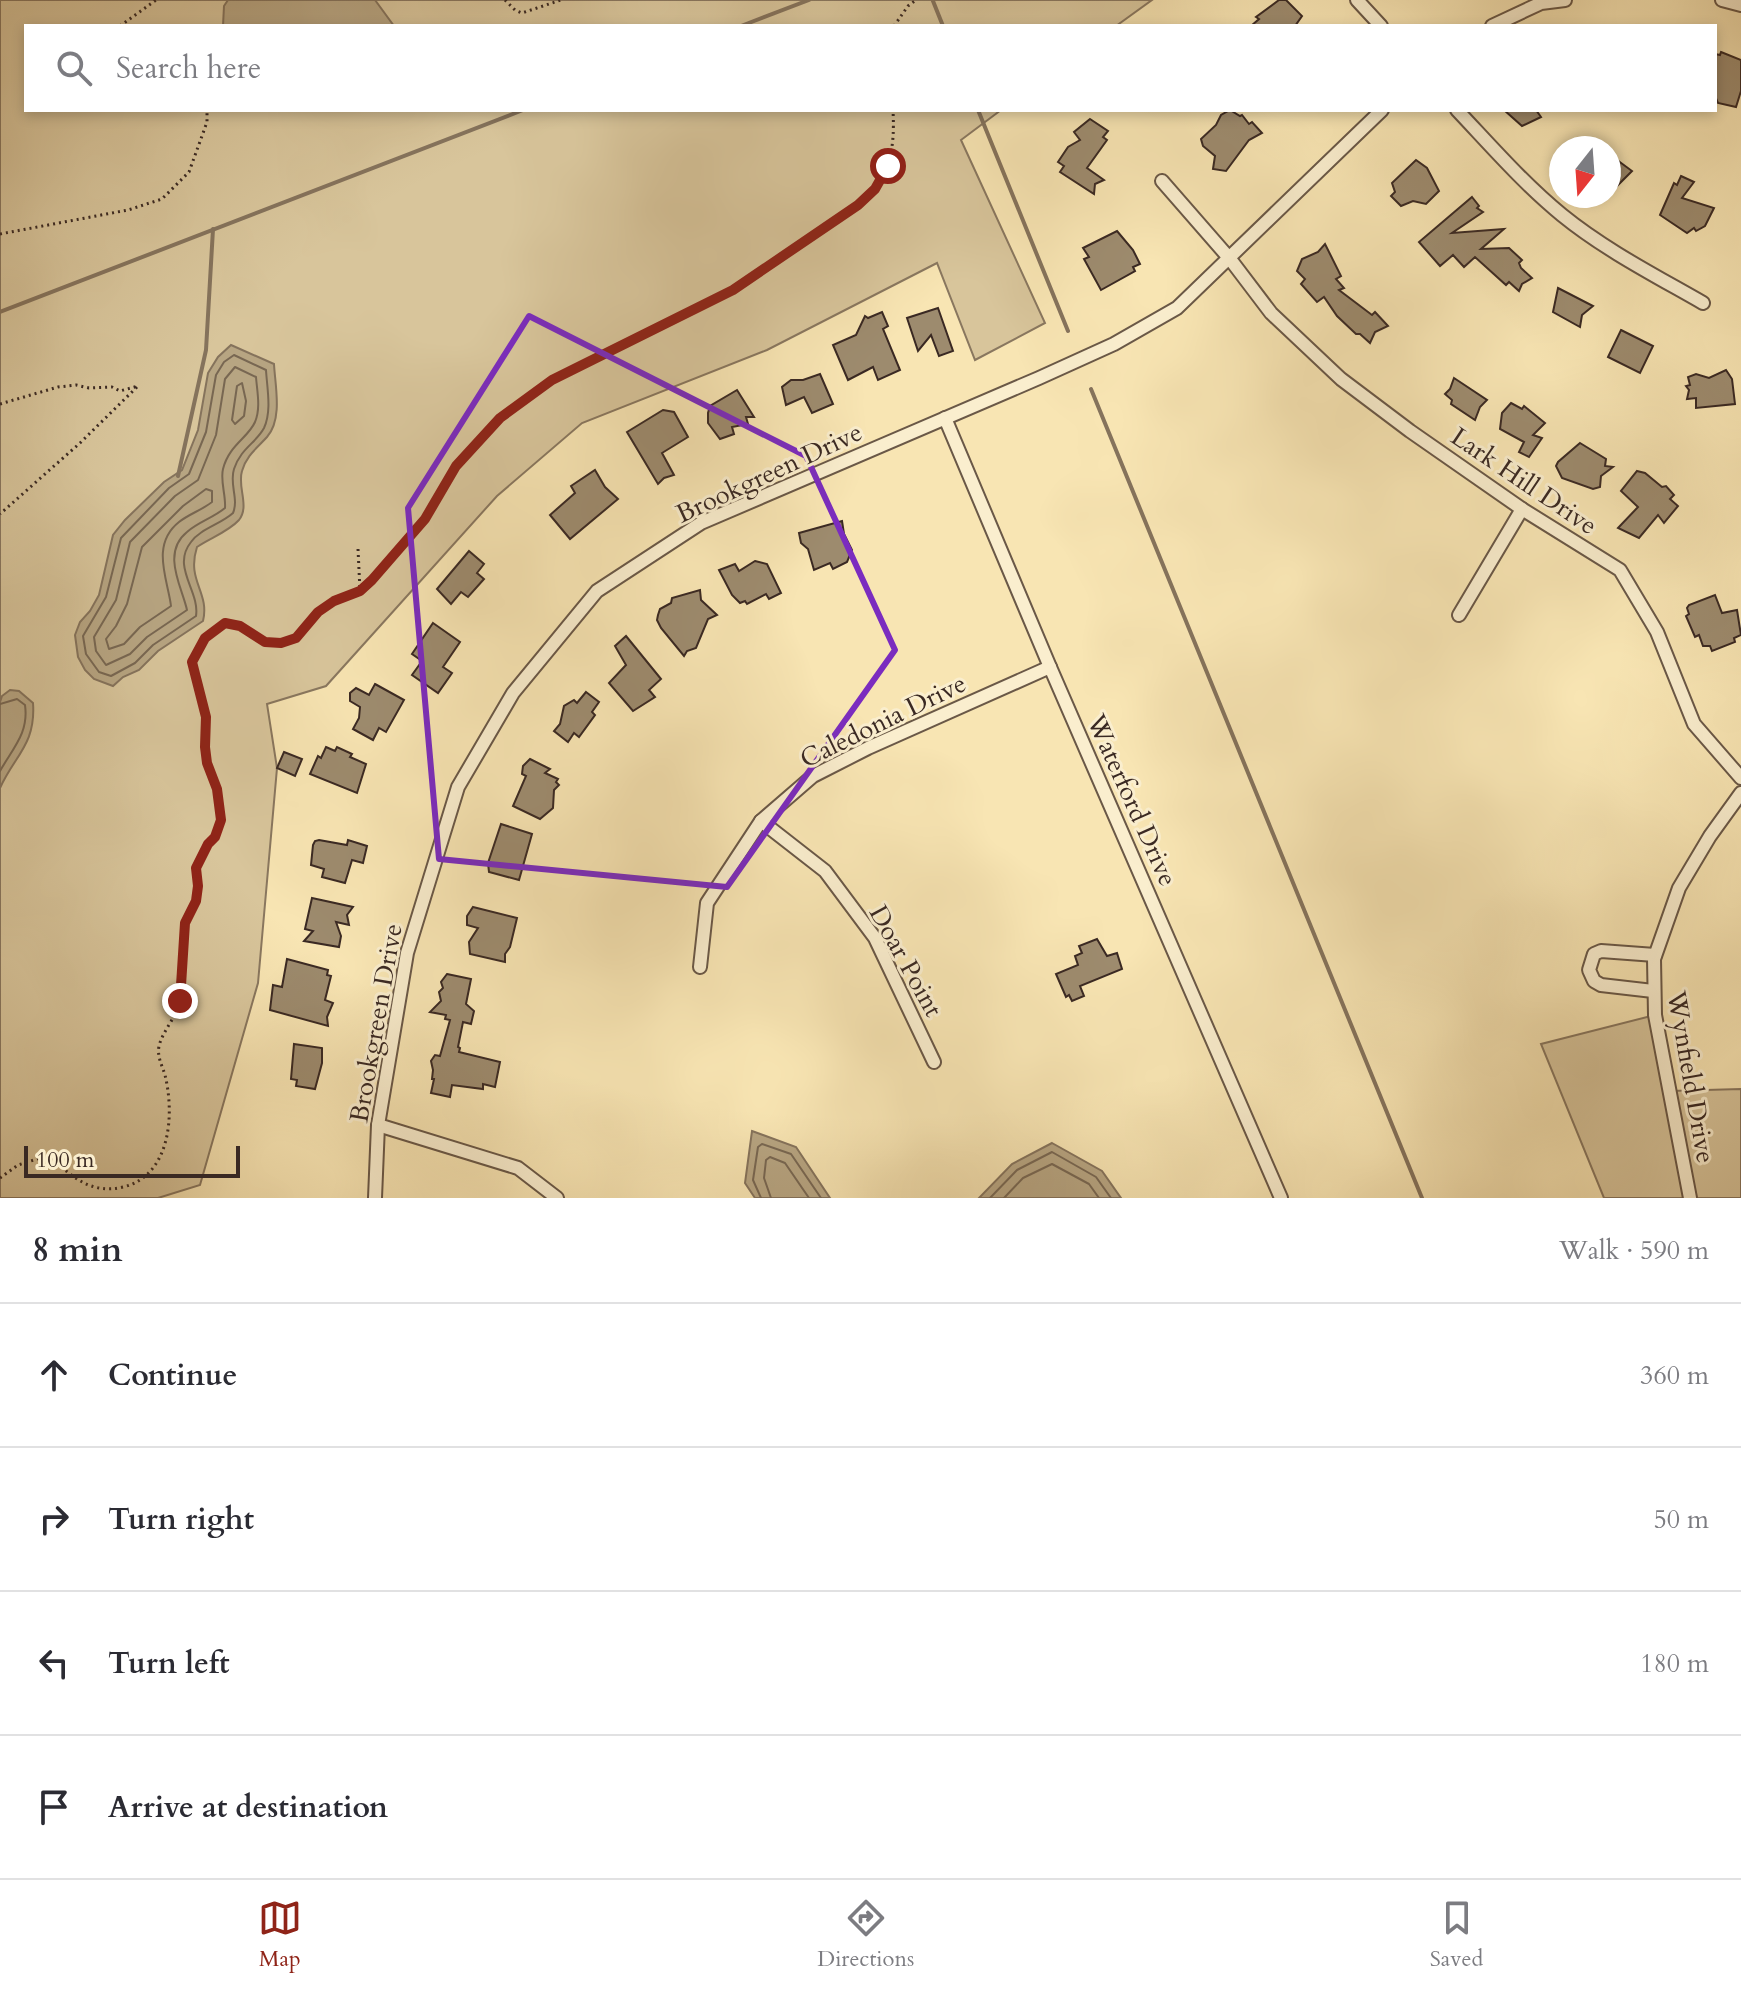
<!DOCTYPE html>
<meta charset="utf-8">
<style>
body{margin:0;font-family:Cardo,serif;background:#f2f2f3;color:#2b2b33}
.compass{position:absolute;left:1549px;top:136px;width:72px;height:72px;border-radius:50%;background:#fff;box-shadow:0 4px 12px #0003;rotate:197deg}
.scale{position:absolute;left:24px;bottom:20px;width:216px;box-sizing:border-box;padding-left:8px;border:4px solid #3a2923;border-top:0;font-size:22px;line-height:28px;white-space:nowrap;color:#3a2923;-webkit-text-stroke:6px #faeece;paint-order:stroke}
.stop{position:absolute;width:24px;height:24px;margin:-18px;border:6px solid #8f2418;border-radius:50%;background:#fff}
.stop.end{background:#8f2418;border-color:#fff;box-shadow:0 2px 8px #0008}
.list{margin:0;padding:0;list-style:none}
h2{display:flex;justify-content:space-between;align-items:center;height:104px;margin:0;padding:0 32px;font-size:34px}
h2 small{font-size:26px;font-weight:400;color:#7c7c81}
.list li{display:grid;grid-template-columns:52px 1fr auto;gap:24px;align-items:center;box-sizing:border-box;height:144px;padding:0 32px;border-top:2px solid #e1e1e2}
.list b{display:block;font-size:30px;white-space:nowrap}
.list em{font-size:26px;font-style:normal;color:#7c7c81}
.icon{flex:none;width:44px;height:44px;fill:none;stroke:currentColor;stroke-width:2;stroke-linecap:round;stroke-linejoin:round}
.map{position:relative;flex:none;width:1741px;height:1198px;overflow:hidden}
.search{position:absolute;background:#fff;box-shadow:0 4px 12px #0003;left:24px;right:24px;top:24px;height:88px;display:flex;align-items:center;gap:20px;box-sizing:border-box;padding:0 28px;border-radius:0px;color:#7c7c81;font-size:30px}
.sheet{height:680px;background:#fff}
nav{display:flex;justify-content:space-around;align-items:center;box-sizing:border-box;height:112px;border-top:2px solid #e1e1e2;background:#fff;font-size:22px;color:#7c7c81}
nav a{display:grid;justify-items:center;gap:4px}
nav .on{color:#8f2418}
.map>svg:first-child{display:block}
</style>
<div class="map">
<svg width="1741" height="1198" viewBox="0 0 1741 1198">
<rect width="100%" height="100%" fill="#f8e5b3"/>
<filter id="stains"><feTurbulence type="fractalNoise" baseFrequency=".0025" numOctaves="4"/><feColorMatrix values="0 0 0 0 .2 0 0 0 0 .09 0 0 0 0 .02 0 0 0 .5 -.17"/></filter>
<radialGradient id="worn" r=".72"><stop offset=".6" stop-color="#630" stop-opacity="0"/><stop offset="1" stop-color="#630" stop-opacity=".3"/></radialGradient>
<g fill="#d8c59b" stroke="#89775f" stroke-width="2">
<path d="M0,0H1152L1116,26H26V110H1001L961,140L1045,323L975,360L937,263L767,350L582,423L497,496L326,686L267,704L277,768L258,983L200,1185L158,1198H0Z"/>
<path d="M1655,1015L1670,1091L1741,1089V1198H1604L1541,1044Z"/>
</g>
<g fill="#b7a582" stroke="#85735c" stroke-width="2">
<path d="M228,0H375L394,26H223L224,6Z"/>
<path d="M231,345L274,364C275,385 283,419 267,437C257,448 246,456 242,471C237,487 250,506 239,520C228,532 210,538 197,547C186,581 210,592 203,621L158,651L139,670L123,677L113,686L94,679L85,670L78,657L75,635L80,622L90,611L99,595L113,535L125,520L164,482L182,470L198,430L208,373L218,357Z"/>
<path d="M10,690L19,691L33,703C36,744 15,755 0,788V702L2,696Z"/>
<path d="M752,1131L796,1147L830,1198H755L745,1183Z"/>
<path d="M1052,1143L1102,1171L1121,1198H979L1012,1164Z"/>
</g>
<g fill="none" stroke-linecap="round" stroke-linejoin="round">
<g stroke="#786752" stroke-width="2">
<path d="M234,355L266,370C267,388 272,411 264,428C256,443 241,448 234,469C229,484 239,499 233,513C221,524 200,529 191,542C171,567 200,591 196,616L153,645L135,663L111,676L99,672L86,654L83,636L106,597L121,538L169,488L189,474L206,432L216,375L224,362Z"/>
<path d="M235,367L256,377C257,391 261,408 255,422C248,438 229,445 223,469C220,481 226,495 225,508C213,518 198,522 187,532C161,553 182,587 187,610L147,637L130,654L106,665L96,651L94,637L116,600L130,542L175,496L198,480L216,435L225,379Z"/>
<path d="M242,383L246,401L244,416L235,424L232,420L237,386Z"/>
<path d="M206,489L212,491V502C202,510 189,514 179,522C150,545 168,580 171,606L140,627L124,644L109,649L106,639L116,626L127,604L142,547L183,506Z"/>
<path d="M0,704L17,699L25,705C29,733 13,748 0,771"/>
<path d="M761,1198L753,1180L758,1147L762,1144L791,1154L821,1198"/>
<path d="M771,1198L764,1178L766,1160L770,1157L785,1163L809,1198"/>
<path d="M990,1198L1017,1170L1052,1152L1096,1177L1111,1198"/>
<path d="M1004,1198L1023,1178L1052,1164L1089,1184L1099,1198"/>
</g>
<g stroke="#85735c" stroke-width="4">
<path d="M933,1L943,26"/>
<path d="M741,26L809,0"/>
<path d="M978,110L1068,331"/>
<path d="M0,312L523,110"/>
<path d="M1091,389L1422,1198"/>
<path d="M178,476L206,350L213,229"/>
</g>
</g>
<g fill="#9d8b6e" stroke="#3a2923" stroke-width="2">
<path d="M1279,0H1286L1302,16L1295,26H1251L1259,19L1256,17Z"/>
<path d="M1721,52L1741,60V91L1736,107L1718,103L1715,96V54L1720,55Z"/>
<path d="M1230,110L1240,116L1242,115L1249,124L1252,122L1262,133L1249,140L1226,171L1213,169L1215,156L1203,146L1201,139L1216,125L1221,115Z"/>
<path d="M1504,110H1536L1541,117L1522,126Z"/>
<path d="M1090,119L1108,131L1103,137L1107,140L1087,168L1104,180L1095,184L1094,194L1060,172L1064,166L1058,162L1068,147L1080,140L1074,132Z"/>
<path d="M1609,154L1632,171L1609,194Z"/>
<path d="M1416,160L1427,168L1439,191L1426,204L1413,201L1401,206L1391,196L1395,192L1392,183Z"/>
<path d="M1681,176L1694,182L1682,198L1714,208L1705,226L1696,231L1694,228L1687,233L1660,215L1674,183L1677,185Z"/>
<path d="M1472,197L1479,206L1477,208L1483,212L1452,233L1504,229L1481,249L1509,248L1522,260L1519,263L1521,268L1532,278L1522,284L1519,291L1509,282L1506,285L1475,257L1464,267L1453,255L1440,266L1419,242Z"/>
<path d="M1117,231L1133,250L1140,264L1133,267L1135,271L1101,290L1084,259L1089,257L1083,248Z"/>
<path d="M1325,244L1341,276L1336,279L1344,288L1339,290L1372,315L1375,312L1388,326L1375,332L1370,343L1360,334H1356L1337,316L1324,297L1317,302L1301,284L1305,279L1297,271L1302,259L1318,252Z"/>
<path d="M1558,288L1593,306L1582,315L1580,327L1553,312Z"/>
<path d="M938,308L953,351L939,356L931,335L918,351L907,318Z"/>
<path d="M882,312L888,326L883,329L900,370L878,380L873,367L848,380L833,345L856,335L865,316L868,318Z"/>
<path d="M1621,330L1653,346L1640,373L1608,357Z"/>
<path d="M1726,370L1732,379L1735,404L1696,408V398L1687,399L1689,390L1686,386L1690,385L1688,377L1696,374L1709,378Z"/>
<path d="M820,374L833,404L812,413L804,397L786,405L782,387L791,380H803Z"/>
<path d="M1454,378L1487,400L1480,407L1475,420L1451,404L1452,400L1445,394L1450,389Z"/>
<path d="M737,390L754,417H746L748,424L732,427L734,434L720,439L708,423V413L710,406Z"/>
<path d="M1511,403L1522,409L1524,406L1545,423L1533,435L1542,438L1529,457L1519,452L1524,442L1500,429L1502,413Z"/>
<path d="M663,410L674,412L688,437L662,453L674,475L664,478L658,484L627,432Z"/>
<path d="M1580,443L1606,459L1605,466L1613,467L1601,476L1600,487L1593,489L1562,478L1556,466L1558,462Z"/>
<path d="M595,470L605,487L618,499L570,539L550,515L575,493L571,486Z"/>
<path d="M1637,471L1645,473L1662,487L1666,486L1674,495L1670,499L1678,506L1664,523L1658,515L1639,538L1618,528L1638,507L1621,491Z"/>
<path d="M842,521L844,534L852,550L847,562L833,569L830,563L814,570L808,549L801,543L799,533Z"/>
<path d="M469,551L484,564L477,573L484,579L468,597L461,592L451,604L437,589Z"/>
<path d="M755,561L767,564L781,593L769,599L766,594L747,604L745,601L740,603L732,595L719,570L735,564L739,571Z"/>
<path d="M700,590L701,600L717,615L708,619L696,648L687,651L684,656L661,628L657,620L658,615L660,609L671,603L672,598Z"/>
<path d="M1715,595L1722,613L1737,610L1741,635L1734,638L1735,642L1712,651L1710,646H1703L1699,635L1695,637L1686,616L1689,614L1687,608L1689,605Z"/>
<path d="M433,623L460,642L443,667L452,673L438,693L412,675L422,661L412,654Z"/>
<path d="M626,636L661,679L649,690L655,697L633,711L609,683L626,665L615,646Z"/>
<path d="M375,684L404,700L386,732L379,728L373,740L353,729L359,718L360,707L350,701V693L356,688L369,695Z"/>
<path d="M586,692L599,702L592,712L595,715L579,737L574,733L568,742L554,731L560,724L564,706L574,700L577,703Z"/>
<path d="M326,747L335,751L337,747L352,754L350,757L366,764L357,793L310,774L318,756L321,758Z"/>
<path d="M284,752L302,759L295,776L277,768Z"/>
<path d="M530,759L550,769L545,773L558,779L556,782L559,785L554,790L553,808L540,819L513,806L526,776L522,774L523,766Z"/>
<path d="M501,824L532,834L519,880L489,872L488,863Z"/>
<path d="M319,840L347,845L348,840L367,846L363,863L352,860L345,883L322,877L324,869L311,865L313,845L315,841Z"/>
<path d="M312,898L353,907L347,915L349,925L336,922L341,936L339,947L304,941L313,931L305,929Z"/>
<path d="M473,907L517,918L510,947L505,954V962L470,954L469,942L478,928L467,925V916Z"/>
<path d="M1097,939L1107,956L1117,953L1122,969L1080,986L1084,996L1072,1001L1069,995L1066,997L1056,974L1078,965L1075,956L1082,953L1079,946Z"/>
<path d="M287,959L328,970L327,975L331,976L325,1000L333,1003L327,1017L328,1026L270,1010L273,985L282,987Z"/>
<path d="M447,974L471,979L466,1004L474,1011L471,1024L463,1022L458,1047L460,1048L459,1052L500,1062L495,1087L483,1084V1089L452,1085L450,1097L431,1093L434,1079H432L433,1070L431,1061L435,1055L440,1056L450,1020L445,1019L446,1015L430,1012L441,1001L439,992L443,988L441,982Z"/>
<path d="M294,1044L322,1048V1063L315,1089L296,1086L297,1080L291,1079Z"/>
</g>
<g fill="none" stroke-linecap="round" stroke-linejoin="round">
<defs>
<g id="minor">
<path d="M1357,0L1381,26"/>
<path d="M1722,0L1741,5"/>
<path d="M1492,26L1541,3L1565,0"/>
<path d="M1457,110C1491,146 1524,184 1562,215C1605,250 1656,276 1703,303"/>
<path d="M1162,181L1230,259L1271,313L1341,379L1410,431L1522,509L1620,570L1657,632L1694,724L1741,778"/>
<path d="M945,418L1050,667L1281,1198"/>
<path d="M1459,615L1522,509"/>
<path d="M761,821L825,871L875,938L934,1062"/>
<path d="M700,967L707,903L761,821L813,776L868,748L1050,667"/>
<path d="M1653,991L1601,985L1594,981L1589,970L1594,954L1601,951L1655,955"/>
<path d="M378,1125L518,1168L557,1198"/>
<path d="M375,1198L378,1125L407,953L458,787L513,693L597,591L701,523L1039,378L1114,344L1177,308L1382,110"/>
<path d="M1690,1198L1655,1015L1654,959L1679,888L1710,836L1741,793"/>
</g>
</defs>
<use href="#minor" stroke="#6a5847" stroke-width="16"/>
<g stroke="#3a2923" stroke-width="3" stroke-dasharray="2 4" stroke-linecap="butt">
<path d="M505,0L515,10L522,13L561,0"/>
<path d="M120,26L156,0"/>
<path d="M894,26L908,6L916,0"/>
<path d="M0,234L128,210L162,199L189,172L207,122V110"/>
<path d="M0,404L58,387L76,385L89,388L112,387L120,391L138,386L80,443L0,514"/>
<path d="M358,549L360,591"/>
<path d="M0,1178L18,1165L50,1155C69,1176 92,1195 123,1187C170,1176 175,1116 165,1075C162,1065 157,1057 159,1046C163,1030 176,1018 180,1002C185,977 179,947 186,923C188,913 195,905 197,895C198,885 194,873 197,865C203,849 217,839 220,822C224,803 212,782 207,764C203,747 207,731 205,715C203,697 197,679 192,662L205,638L225,623L240,626L265,642L281,643L296,638L318,612L334,601L360,591L372,580L425,519L456,466L500,418L552,380L733,290L858,205C890,176 895,152 893,110"/>
</g>
<use href="#minor" stroke="#faeece" stroke-width="12"/>
</g>
<g fill="none" stroke-linecap="round" stroke-linejoin="round">
<path stroke="#8f2418" stroke-width="10" d="M180,1001L185,923L196,901L198,886L196,868L208,844L215,837L221,820L217,789L207,763L205,747L206,717L192,662L205,638L225,623L240,626L265,642L281,643L296,638L318,612L334,601L360,591L372,580L425,519L456,466L500,418L552,380L733,290L858,205L875,189L888,166"/>
</g>
<path fill="none" stroke="#7b2cbf" stroke-width="6" stroke-linejoin="round" d="M529,316L806,456L895,650L727,887L439,859L408,508Z"/>
<g text-anchor="middle" dominant-baseline="central" stroke-width="6" stroke-linejoin="round" paint-order="stroke">
<g font-size="26" fill="#3a2923" stroke="#faeece">
<text transform="translate(769 473) rotate(-25)">Brookgreen Drive</text>
<text transform="translate(1524 481) rotate(34)">Lark Hill Drive</text>
<text transform="translate(883 721) rotate(-26)">Caledonia Drive</text>
<text transform="translate(1132 800) rotate(66)">Waterford Drive</text>
<text transform="translate(906 961) rotate(61)">Doar Point</text>
<text transform="translate(376 1023) rotate(-80)">Brookgreen Drive</text>
<text transform="translate(1691 1077) rotate(80)">Wynfield Drive</text>
</g>
</g>
<rect width="100%" height="100%" filter="url(#stains)"/>
<rect width="100%" height="100%" fill="url(#worn)"/>
</svg>
<svg class="compass" viewBox="-18 -18 36 36"><path d="M0-13l5 13h-10z" fill="#e53935"/><path d="M0 13l5-13h-10z" fill="#7c7c81"/></svg>
<div class="scale">100 m</div>
<div class="stop" style="left:888px;top:166px"></div>
<div class="stop end" style="left:180px;top:1001px"></div>
<div class="search"><svg class="icon" aria-label="search" viewBox="0 0 24 24"><circle cx="10" cy="10" r="6"/><path d="M15 15l6 6"/></svg>Search here</div>
</div>
<section class="sheet">
<h2>8 min<small>Walk · 590 m</small></h2>
<ul class="list">
<li><svg class="icon" aria-label="ahead" viewBox="0 0 24 24"><path d="M12 20V5M6 11l6-6 6 6"/></svg><div><b>Continue</b></div><em>360 m</em></li>
<li><svg class="icon" aria-label="right" viewBox="0 0 24 24"><path d="M7 20v-9h11M14 6l5 5-5 5"/></svg><div><b>Turn right</b></div><em>50 m</em></li>
<li><svg class="icon" aria-label="left" viewBox="0 0 24 24"><path d="M17 20v-9H6M10 6l-5 5 5 5"/></svg><div><b>Turn left</b></div><em>180 m</em></li>
<li><svg class="icon" aria-label="arrive" viewBox="0 0 24 24"><path d="M6 21V4h12l-3 4 3 4H6"/></svg><div><b>Arrive at destination</b></div></li>
</ul>
</section>
<nav>
<a class="on"><svg class="icon" aria-label="map" viewBox="0 0 24 24"><path d="M3 6l6-2 6 2 6-2v14l-6 2-6-2-6 2zM9 4v14M15 6v14"/></svg>Map</a>
<a><svg class="icon" aria-label="directions" viewBox="0 0 24 24"><path d="M12 3l9 9-9 9-9-9zM9 14v-3h6M13 9l2 2-2 2"/></svg>Directions</a>
<a><svg class="icon" aria-label="saved" viewBox="0 0 24 24"><path d="M7 4h10v16l-5-4-5 4z"/></svg>Saved</a>
</nav>
